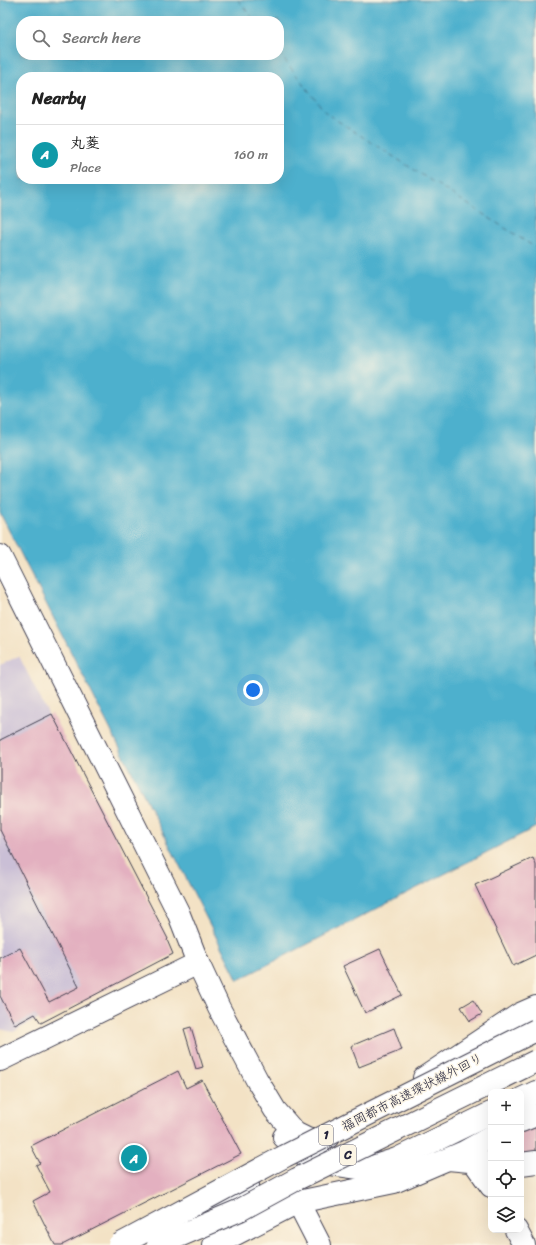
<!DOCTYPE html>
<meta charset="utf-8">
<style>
body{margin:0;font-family:Sriracha,"Klee One",sans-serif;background:#f2f2f2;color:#222}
.controls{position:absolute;right:12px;bottom:12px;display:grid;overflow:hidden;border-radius:8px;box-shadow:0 4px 16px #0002}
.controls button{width:36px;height:36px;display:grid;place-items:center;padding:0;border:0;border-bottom:1px solid #e0e0e0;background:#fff;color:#222;font:20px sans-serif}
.you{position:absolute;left:253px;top:690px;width:14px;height:14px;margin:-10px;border:3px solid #fff;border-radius:50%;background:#1a73e8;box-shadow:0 0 0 6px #1a73e833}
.badge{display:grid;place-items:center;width:26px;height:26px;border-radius:50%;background:#d1495b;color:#fff;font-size:13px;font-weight:700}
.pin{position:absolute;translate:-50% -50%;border:2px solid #fff;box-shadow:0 1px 4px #0006}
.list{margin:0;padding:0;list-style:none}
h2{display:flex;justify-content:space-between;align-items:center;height:52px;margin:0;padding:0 16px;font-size:17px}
h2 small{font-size:13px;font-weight:400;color:#767676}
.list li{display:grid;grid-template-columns:26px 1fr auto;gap:12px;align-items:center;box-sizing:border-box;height:60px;padding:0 16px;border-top:1px solid #e0e0e0}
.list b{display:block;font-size:15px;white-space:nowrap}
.list p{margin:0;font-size:13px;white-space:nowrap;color:#767676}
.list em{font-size:13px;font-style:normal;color:#767676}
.icon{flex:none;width:22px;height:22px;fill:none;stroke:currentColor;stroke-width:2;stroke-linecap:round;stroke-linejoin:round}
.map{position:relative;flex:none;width:536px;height:1245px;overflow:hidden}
.search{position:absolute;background:#fff;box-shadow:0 4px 16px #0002;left:16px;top:16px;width:268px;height:44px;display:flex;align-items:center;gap:10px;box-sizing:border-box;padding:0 14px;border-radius:16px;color:#767676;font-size:15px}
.panel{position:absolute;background:#fff;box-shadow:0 4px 16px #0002;left:16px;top:72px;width:268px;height:112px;border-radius:16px}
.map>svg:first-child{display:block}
</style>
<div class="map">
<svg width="536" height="1245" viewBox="0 0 536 1245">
<rect width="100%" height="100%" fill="#fcf5e5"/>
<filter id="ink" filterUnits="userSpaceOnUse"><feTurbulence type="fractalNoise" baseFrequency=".025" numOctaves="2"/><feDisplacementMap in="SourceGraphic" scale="8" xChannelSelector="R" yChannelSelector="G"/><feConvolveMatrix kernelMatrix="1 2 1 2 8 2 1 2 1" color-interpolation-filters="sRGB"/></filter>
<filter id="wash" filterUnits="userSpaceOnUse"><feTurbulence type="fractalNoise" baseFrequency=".012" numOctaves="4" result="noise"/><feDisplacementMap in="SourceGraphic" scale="16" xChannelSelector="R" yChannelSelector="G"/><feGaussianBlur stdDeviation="0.9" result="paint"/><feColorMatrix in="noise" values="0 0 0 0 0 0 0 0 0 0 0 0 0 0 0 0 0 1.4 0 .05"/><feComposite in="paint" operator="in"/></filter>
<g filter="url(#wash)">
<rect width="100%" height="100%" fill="#f3e2c5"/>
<path fill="#cabfd6" d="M19,656L167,952L13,1032L0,1029V665Z"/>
<path fill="#4eb0cd" stroke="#386984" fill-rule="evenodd" d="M0,0H536V827L238,980L0,513ZM21,21H279V55H21ZM21,77H279V179H21Z"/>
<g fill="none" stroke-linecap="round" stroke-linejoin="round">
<g stroke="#345b75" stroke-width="1" stroke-dasharray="5 4" stroke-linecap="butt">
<path d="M238,0L255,21"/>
<path d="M279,53L327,114L536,248"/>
</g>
</g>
<g id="blocks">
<g fill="#e3b0c0">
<path d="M52,714L168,939L167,940L173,954L41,1023L35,1014L15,1025L0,996V958L20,948L49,1002L79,987L0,830V740Z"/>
<path d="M533,858L536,865V955L513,966L475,885Z"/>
<path d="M380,949L402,995L365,1013L343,966Z"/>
<path d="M473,1000L482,1014L470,1021L461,1007Z"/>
<path d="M191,1027L203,1067L196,1069L184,1029Z"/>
<path d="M394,1028L402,1050L359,1067L351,1046Z"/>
<path d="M178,1071L186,1088L202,1080L241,1154L62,1245H55L33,1201L50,1192L36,1165L40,1163L31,1146Z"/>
<path d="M536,1125V1159H521V1127Z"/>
</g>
</g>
</g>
<g filter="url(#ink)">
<use href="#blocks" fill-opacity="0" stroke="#413f50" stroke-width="1"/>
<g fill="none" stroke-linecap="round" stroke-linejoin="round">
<defs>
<g id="minor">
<path d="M0,556L178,912L198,963L219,1008L257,1080L275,1110L295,1133L307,1139L320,1142L328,1137"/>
<path d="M0,1060L198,963"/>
<path d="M424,1078L520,1014L536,1007"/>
<path d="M521,1099L536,1092"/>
<path d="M521,1121L536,1115"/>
<path d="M284,1137L310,1161L366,1169L397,1159L491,1113"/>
<path d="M448,1159L491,1163"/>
<path d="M474,1162L491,1186"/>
<path d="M521,1164L536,1162"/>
<path d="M298,1202L320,1245"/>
<path d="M516,1230L524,1245"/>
<path d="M214,1245L298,1202L394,1182L464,1152L491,1137"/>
</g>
<path id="highway" d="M181,1229L248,1185"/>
</defs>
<use href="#minor" stroke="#413f50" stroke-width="24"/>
<use href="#highway" stroke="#413f50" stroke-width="24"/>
<use href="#minor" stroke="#fff" stroke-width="22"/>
<use href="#highway" stroke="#fff" stroke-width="22"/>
<defs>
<g id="highway-bridge">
<path d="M119,1245L285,1156L536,1030"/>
<path d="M158,1245L240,1210L297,1179L536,1061"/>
</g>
</defs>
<use href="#highway-bridge" stroke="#413f50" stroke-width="24" stroke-linecap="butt"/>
<use href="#highway-bridge" stroke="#fff" stroke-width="22"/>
</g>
</g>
<g text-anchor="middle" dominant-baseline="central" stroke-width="3" stroke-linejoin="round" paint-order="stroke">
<g fill="#fcf5e5" stroke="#63616e" stroke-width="1">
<rect x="319" y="1125" width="14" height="20" rx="3"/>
<rect x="340" y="1145" width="16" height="20" rx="3"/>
</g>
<g font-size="12" font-weight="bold" fill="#22223b">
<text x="326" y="1135">1</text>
<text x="348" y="1155">C</text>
</g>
<g font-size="13" fill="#22223b" stroke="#fcf5e5">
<text transform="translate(412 1092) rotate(-27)">福岡都市高速環状線外回り</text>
</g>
</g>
</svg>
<div class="controls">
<button>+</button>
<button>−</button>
<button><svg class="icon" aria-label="locate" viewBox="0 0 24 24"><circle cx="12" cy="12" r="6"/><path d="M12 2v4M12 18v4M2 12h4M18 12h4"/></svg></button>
<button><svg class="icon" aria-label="layers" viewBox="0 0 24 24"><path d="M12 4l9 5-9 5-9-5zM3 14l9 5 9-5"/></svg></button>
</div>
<div class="you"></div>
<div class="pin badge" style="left:134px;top:1158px;background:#0f9aa8">A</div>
<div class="search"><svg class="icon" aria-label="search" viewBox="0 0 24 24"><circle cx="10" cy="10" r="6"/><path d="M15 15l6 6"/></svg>Search here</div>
<section class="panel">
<h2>Nearby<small></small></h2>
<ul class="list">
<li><span class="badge" style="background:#0f9aa8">A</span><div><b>丸菱</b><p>Place</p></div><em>160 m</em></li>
</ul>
</section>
</div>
